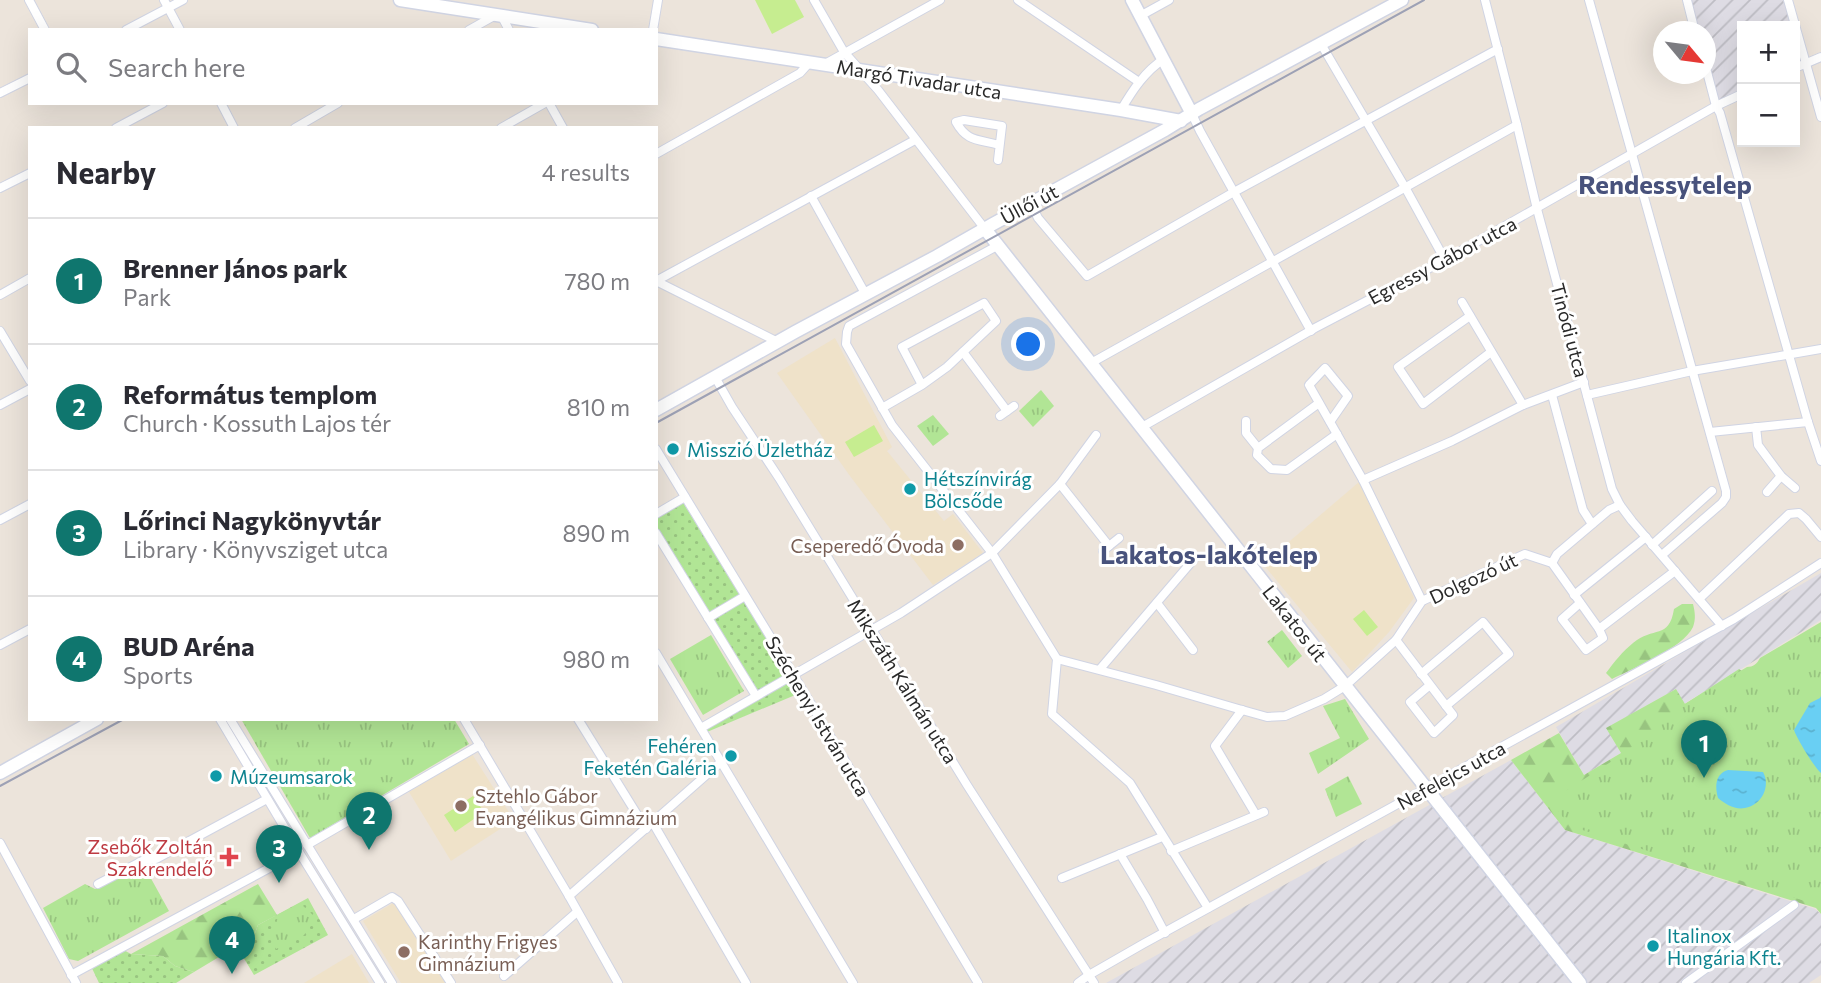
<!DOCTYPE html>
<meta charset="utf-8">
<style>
body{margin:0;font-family:Commissioner,sans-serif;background:#f7f7f7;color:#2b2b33}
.controls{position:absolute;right:21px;top:21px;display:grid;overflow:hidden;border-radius:0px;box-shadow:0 7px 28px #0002}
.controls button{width:63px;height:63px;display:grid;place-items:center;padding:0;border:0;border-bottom:2px solid #e1e1e2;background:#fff;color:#2b2b33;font:35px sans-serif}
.compass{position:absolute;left:1653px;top:21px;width:63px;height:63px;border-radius:50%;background:#fff;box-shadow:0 7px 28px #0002;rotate:119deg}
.you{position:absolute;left:1029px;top:345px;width:24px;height:24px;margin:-18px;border:5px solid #fff;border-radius:50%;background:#1a73e8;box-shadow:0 0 0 10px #1a73e833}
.badge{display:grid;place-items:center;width:46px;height:46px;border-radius:50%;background:#0f766e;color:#fff;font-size:23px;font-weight:700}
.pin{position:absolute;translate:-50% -58px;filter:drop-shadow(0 2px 4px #0008)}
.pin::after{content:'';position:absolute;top:37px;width:24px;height:21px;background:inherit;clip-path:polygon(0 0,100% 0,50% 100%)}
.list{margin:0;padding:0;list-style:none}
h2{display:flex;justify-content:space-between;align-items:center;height:91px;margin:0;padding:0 28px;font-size:30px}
h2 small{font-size:23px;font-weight:400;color:#7c7c81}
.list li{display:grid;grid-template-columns:46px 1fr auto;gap:21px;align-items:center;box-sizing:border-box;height:126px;padding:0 28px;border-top:2px solid #e1e1e2}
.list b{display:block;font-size:26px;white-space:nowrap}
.list p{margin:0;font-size:23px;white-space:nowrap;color:#7c7c81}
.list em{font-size:23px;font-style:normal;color:#7c7c81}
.icon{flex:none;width:38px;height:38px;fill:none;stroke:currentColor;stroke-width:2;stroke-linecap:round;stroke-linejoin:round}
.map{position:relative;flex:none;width:1821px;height:983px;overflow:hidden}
.search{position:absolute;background:#fff;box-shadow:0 7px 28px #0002;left:28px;top:28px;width:630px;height:77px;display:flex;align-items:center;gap:18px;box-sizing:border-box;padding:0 24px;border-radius:0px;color:#7c7c81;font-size:26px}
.panel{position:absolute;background:#fff;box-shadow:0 7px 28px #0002;left:28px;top:126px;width:630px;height:595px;border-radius:0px}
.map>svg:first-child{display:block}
</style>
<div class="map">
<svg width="1821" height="983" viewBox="0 0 1821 983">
<defs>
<pattern id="industrial-furrows" width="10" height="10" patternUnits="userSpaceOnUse" patternTransform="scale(1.75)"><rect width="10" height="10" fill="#dedce4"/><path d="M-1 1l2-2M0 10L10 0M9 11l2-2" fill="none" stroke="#bebdc4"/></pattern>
<pattern id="grass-dots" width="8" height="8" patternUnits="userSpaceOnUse" patternTransform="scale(1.75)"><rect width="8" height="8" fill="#b1e595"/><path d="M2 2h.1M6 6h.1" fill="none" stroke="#98c480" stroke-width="1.8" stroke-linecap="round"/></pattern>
<pattern id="forest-firs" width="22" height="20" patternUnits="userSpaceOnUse" patternTransform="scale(1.75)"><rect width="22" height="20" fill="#b1e595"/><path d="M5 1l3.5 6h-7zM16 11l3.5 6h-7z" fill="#98c480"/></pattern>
<pattern id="park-tufts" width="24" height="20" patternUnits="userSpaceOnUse" patternTransform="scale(1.75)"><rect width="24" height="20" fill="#b1e595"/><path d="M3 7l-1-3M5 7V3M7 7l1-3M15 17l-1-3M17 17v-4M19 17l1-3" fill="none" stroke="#98c480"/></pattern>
<pattern id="water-ripples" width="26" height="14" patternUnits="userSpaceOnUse" patternTransform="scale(1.75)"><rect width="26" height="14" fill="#69cff3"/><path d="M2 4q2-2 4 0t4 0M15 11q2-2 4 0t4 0" fill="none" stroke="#5bb2d0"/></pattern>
</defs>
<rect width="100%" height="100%" fill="#ece4db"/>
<g fill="url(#industrial-furrows)">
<path d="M1690,0H1783L1791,26H1742V91L1718,102L1706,57V32L1698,31Z"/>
<path d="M1821,573V620L1684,704L1676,689L1607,728L1621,753L1584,775L1556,727Z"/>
<path d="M1511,760L1565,830L1815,909L1821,914V975L1809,983H1106Z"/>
</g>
<g fill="#efe2c9">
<path d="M835,338L892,447L887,451L944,521L953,514L983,553L933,585L850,476L777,373Z"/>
<path d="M1359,482L1414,598L1389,632L1352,672L1263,564Z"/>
<path d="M472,754L514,820L451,861L409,792Z"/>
<path d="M395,902L445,983H401L363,921Z"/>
<path d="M352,954L369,983H304Z"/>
</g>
<g fill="url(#grass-dots)">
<path d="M681,502L684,504L800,693L707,732L706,730L759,698L656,528V517Z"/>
<path d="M308,898L328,935L254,975L237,947L254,936L258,925Z"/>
<path d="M120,948L131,954L163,956L175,966L194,972L176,983H99L90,964Z"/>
</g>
<g fill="url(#forest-firs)">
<path d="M1682,604H1693C1695,612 1696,619 1693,627C1683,648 1634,668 1612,679L1606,673C1614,662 1623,651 1633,643C1653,626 1669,640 1674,609Z"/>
<path d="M1739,669L1756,681L1821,814V914L1816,908L1565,830L1511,760L1559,733L1584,775L1621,753L1606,728L1676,689L1685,704Z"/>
<path d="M258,884L277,915L258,925L254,936L194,972L175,966L163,956L131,954Z"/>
</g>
<g fill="url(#park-tufts)">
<path d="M1041,390L1054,406L1033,427L1019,411Z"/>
<path d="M933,415L949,434L933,446L917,426Z"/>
<path d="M1821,622V903L1817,905L1570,826L1550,801L1623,754L1683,705L1747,667C1753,667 1757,664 1760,658Z"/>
<path d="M1282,630L1302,656L1288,668L1267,642Z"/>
<path d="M711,635L744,691L703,715L670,659Z"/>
<path d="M1345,699L1369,739L1318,774L1309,753L1340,738L1323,706Z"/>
<path d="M241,719H454L469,744L310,838Z"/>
<path d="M1348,776L1362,804L1336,817L1325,789Z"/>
<path d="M143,864L169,911L78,961L69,959L43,908L85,884L95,889Z"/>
<path d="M300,903L316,918L304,935L276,949L271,940L279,914Z"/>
</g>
<g fill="#c6ed90">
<path d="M755,0H795L804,17L772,34Z"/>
<path d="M874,425L883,441L854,457L845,442Z"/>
<path d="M1364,610L1378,627L1367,636L1353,619Z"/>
<path d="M473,796L484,812L455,832L444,815Z"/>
</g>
<g fill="url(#water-ripples)">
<path d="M1821,696V773C1814,767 1797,739 1794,730L1810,703L1820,698Z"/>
<path d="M1728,770L1763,772C1771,786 1762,805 1745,808C1735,810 1725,804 1718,798C1715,786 1715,774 1728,770Z"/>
</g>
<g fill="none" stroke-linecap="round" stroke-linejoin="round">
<defs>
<g id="street">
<path d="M29,0L45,30"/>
<path d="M164,0L180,30"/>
<path d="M814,0L844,52L878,90L985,229"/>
<path d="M1018,0L1139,82"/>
<path d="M1485,0L1517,125L1537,209L1612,489L1620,505L1632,521L1722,626"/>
<path d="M1589,0L1726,491V497L1722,503L1662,555"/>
<path d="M1687,0L1695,32"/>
<path d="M1788,0L1821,117"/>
<path d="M501,15L509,30"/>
<path d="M1140,16L1169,0"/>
<path d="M126,30L183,0"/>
<path d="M469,30L494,16"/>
<path d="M653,30L658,0"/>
<path d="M1321,44L1406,189L1445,260"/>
<path d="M823,65L940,0"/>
<path d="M1706,68L1716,106L1720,113L1808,422L1821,461"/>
<path d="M1795,68L1821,57"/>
<path d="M0,93L30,78"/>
<path d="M221,103L234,128"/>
<path d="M549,103L563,128"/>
<path d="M1121,110C1132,91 1145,71 1164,59"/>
<path d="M1192,114L1200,131L1311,331"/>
<path d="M116,128L163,103"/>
<path d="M295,128L338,103"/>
<path d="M501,128L545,103"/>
<path d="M656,154L800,73L809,63"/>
<path d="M998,160L1002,126L964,120L956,122C967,142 978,139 999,145"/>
<path d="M0,188L30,173"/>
<path d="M811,196L866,295"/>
<path d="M1031,204L1038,218L1087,276L1234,192L1498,49"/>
<path d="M997,246L849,326L847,332L846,344L892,425L992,553L1057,659L1052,714L1130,783L1208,908"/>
<path d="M656,281L915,140"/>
<path d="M656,281L778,342"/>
<path d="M0,295L30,278"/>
<path d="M1462,302L1523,405"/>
<path d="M1470,316L1398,367L1423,404L1491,352"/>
<path d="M0,331L30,381"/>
<path d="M963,352L1007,411"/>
<path d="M1091,363L1517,125"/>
<path d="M715,377L732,407L779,478L967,785L1094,983"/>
<path d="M1552,395L1583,510L1592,524"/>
<path d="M1587,395L1692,371L1821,349"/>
<path d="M1319,403L1258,448L1257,455L1271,469L1287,470L1337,434"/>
<path d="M0,405L30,389"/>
<path d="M882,408L922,385L947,367L996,321L984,303L902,347L922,385"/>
<path d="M1000,416L1014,406"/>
<path d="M1246,421V433L1258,448"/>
<path d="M1330,422L1348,396L1325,368L1309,385L1363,480"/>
<path d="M1142,427L1315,328L1445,260L1716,106L1742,94"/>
<path d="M1756,427L1758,445L1781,476L1795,488"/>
<path d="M1710,432L1808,422"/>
<path d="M656,449L793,674L978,983"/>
<path d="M1060,484L1109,546L1103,551"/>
<path d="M1767,492L1781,476"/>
<path d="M656,514L685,497"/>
<path d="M0,520L30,504"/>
<path d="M656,533L756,696"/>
<path d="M1652,545L1712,491"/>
<path d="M1109,546L1119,538"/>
<path d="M1552,563L1557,554L1609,510L1620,505"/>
<path d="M1574,595L1646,537"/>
<path d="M1699,599L1789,514L1799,513L1806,519L1821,537"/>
<path d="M1422,601L1363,480L1452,441L1523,405L1584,382"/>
<path d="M1157,603L1193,650"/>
<path d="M1580,603L1562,619L1586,650L1603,638L1599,629"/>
<path d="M708,618L745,596"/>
<path d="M1396,640L1453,715L1434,733L1410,702L1430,685"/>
<path d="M0,645L30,629"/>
<path d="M656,653L853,983"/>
<path d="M1057,659L1156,685L1242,710L1267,717L1285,716L1324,699L1345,686L1396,640L1422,601L1525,554L1552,563L1599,629L1675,571"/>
<path d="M1100,669L1194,559"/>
<path d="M1421,674L1483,622L1509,654L1446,706"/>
<path d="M1242,710L1215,746L1256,815"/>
<path d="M220,719L299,852L380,983"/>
<path d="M230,719L392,983"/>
<path d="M464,719L569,896L618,983"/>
<path d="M578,719L646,829"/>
<path d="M701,728L901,613L992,553L1060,484L1096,435"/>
<path d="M653,823L746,983"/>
<path d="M0,843L76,983"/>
<path d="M307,845L480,745"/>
<path d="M1171,851L1264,812"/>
<path d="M1120,854L1147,899L1165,933"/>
<path d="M1062,878L1162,837"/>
<path d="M98,884L146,859H156L267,799"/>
<path d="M569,896L721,762"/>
<path d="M354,919L392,897L398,901L451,983"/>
<path d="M71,975L299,852"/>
<path d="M504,976L577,912"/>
<path d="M1078,983L1089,975L1143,944L1734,619L1821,563"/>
<path d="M1686,983L1794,905"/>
</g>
<g id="secondary">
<path d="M400,0L592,30"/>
<path d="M1132,0L1192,114"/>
<path d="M656,39L1121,110L1181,121"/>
<path d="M985,229L1580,983"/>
<path d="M656,410L795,332L937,256L993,224L1165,130L1199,109L1402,0"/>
<path d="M0,773L97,719"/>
</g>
</defs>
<use href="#street" stroke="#d0d4e3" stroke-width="10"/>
<use href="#secondary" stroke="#d0d4e3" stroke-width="15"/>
<use href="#street" stroke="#fff" stroke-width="8"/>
<use href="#secondary" stroke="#fff" stroke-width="12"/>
<g stroke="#9da1b5" stroke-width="2">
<path d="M656,423L1424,0"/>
<path d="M0,786L124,719"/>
</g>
</g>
<g fill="#0f9aa8" stroke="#fff" stroke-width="2.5">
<circle cx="673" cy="449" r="7"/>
<circle cx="910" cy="489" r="7"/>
<circle cx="731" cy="756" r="7"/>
<circle cx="216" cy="776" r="7"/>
<circle cx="1653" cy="946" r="7"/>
</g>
<g fill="#8d6e63" stroke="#fff" stroke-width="2.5">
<circle cx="958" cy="545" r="7"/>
<circle cx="461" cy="806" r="7"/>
<circle cx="404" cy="952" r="7"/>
</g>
<path fill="#e0444e" stroke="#fff" stroke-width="2.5" d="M225.5 846.5h7v7h7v7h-7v7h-7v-7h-7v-7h7z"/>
<g text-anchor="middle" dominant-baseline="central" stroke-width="6" stroke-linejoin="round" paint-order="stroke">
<g font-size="19" fill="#292929" stroke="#fff">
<text transform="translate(919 79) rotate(9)">Margó Tivadar utca</text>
<text transform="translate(1029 204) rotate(-28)">Üllői út</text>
<text transform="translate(1442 260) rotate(-28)">Egressy Gábor utca</text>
<text transform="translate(1570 330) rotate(75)">Tinódi utca</text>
<text transform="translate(1473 578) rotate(-25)">Dolgozó út</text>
<text transform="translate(1295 623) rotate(52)">Lakatos út</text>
<text transform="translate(903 681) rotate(58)">Mikszáth Kálmán utca</text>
<text transform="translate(818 716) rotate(59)">Széchenyi István utca</text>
<text transform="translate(1451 775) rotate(-29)">Nefelejcs utca</text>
</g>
<g font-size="19" fill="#0d838f" stroke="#fff" text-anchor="start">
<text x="687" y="449">Misszió Üzletház</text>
<text x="924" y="478">Hétszínvirág<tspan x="924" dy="22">Bölcsőde</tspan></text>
<text x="717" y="745" text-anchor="end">Fehéren<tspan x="717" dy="22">Feketén Galéria</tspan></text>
<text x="230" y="776">Múzeumsarok</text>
<text x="1667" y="935">Italinox<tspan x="1667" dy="22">Hungária Kft.</tspan></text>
</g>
<g font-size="19" fill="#785e54" stroke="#fff" text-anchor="start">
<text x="944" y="545" text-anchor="end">Cseperedő Óvoda</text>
<text x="475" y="795">Sztehlo Gábor<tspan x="475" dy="22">Evangélikus Gimnázium</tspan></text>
<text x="418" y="941">Karinthy Frigyes<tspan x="418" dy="22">Gimnázium</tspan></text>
</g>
<g font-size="19" fill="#be3a42" stroke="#fff" text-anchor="end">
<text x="213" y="846">Zsebők Zoltán<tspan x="213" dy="22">Szakrendelő</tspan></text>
</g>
<g font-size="26" font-weight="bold" fill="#48527c" stroke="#fff">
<text x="1665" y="183">Rendessytelep</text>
<text x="1209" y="553">Lakatos-lakótelep</text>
</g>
</g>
</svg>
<div class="controls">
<button>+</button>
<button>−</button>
</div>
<svg class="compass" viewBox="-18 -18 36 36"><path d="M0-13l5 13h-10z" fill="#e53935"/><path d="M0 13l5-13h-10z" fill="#7c7c81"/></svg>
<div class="you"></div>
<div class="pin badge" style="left:1704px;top:778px">1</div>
<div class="pin badge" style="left:369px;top:850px">2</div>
<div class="pin badge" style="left:279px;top:883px">3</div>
<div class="pin badge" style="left:232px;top:974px">4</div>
<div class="search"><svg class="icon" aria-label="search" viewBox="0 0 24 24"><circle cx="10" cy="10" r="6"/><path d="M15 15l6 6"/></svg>Search here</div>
<section class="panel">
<h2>Nearby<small>4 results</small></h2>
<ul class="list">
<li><span class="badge">1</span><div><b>Brenner János park</b><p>Park</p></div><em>780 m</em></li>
<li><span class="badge">2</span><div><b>Református templom</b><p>Church · Kossuth Lajos tér</p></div><em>810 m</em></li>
<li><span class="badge">3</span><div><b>Lőrinci Nagykönyvtár</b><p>Library · Könyvsziget utca</p></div><em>890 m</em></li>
<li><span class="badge">4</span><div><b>BUD Aréna</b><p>Sports</p></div><em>980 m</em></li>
</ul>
</section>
</div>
